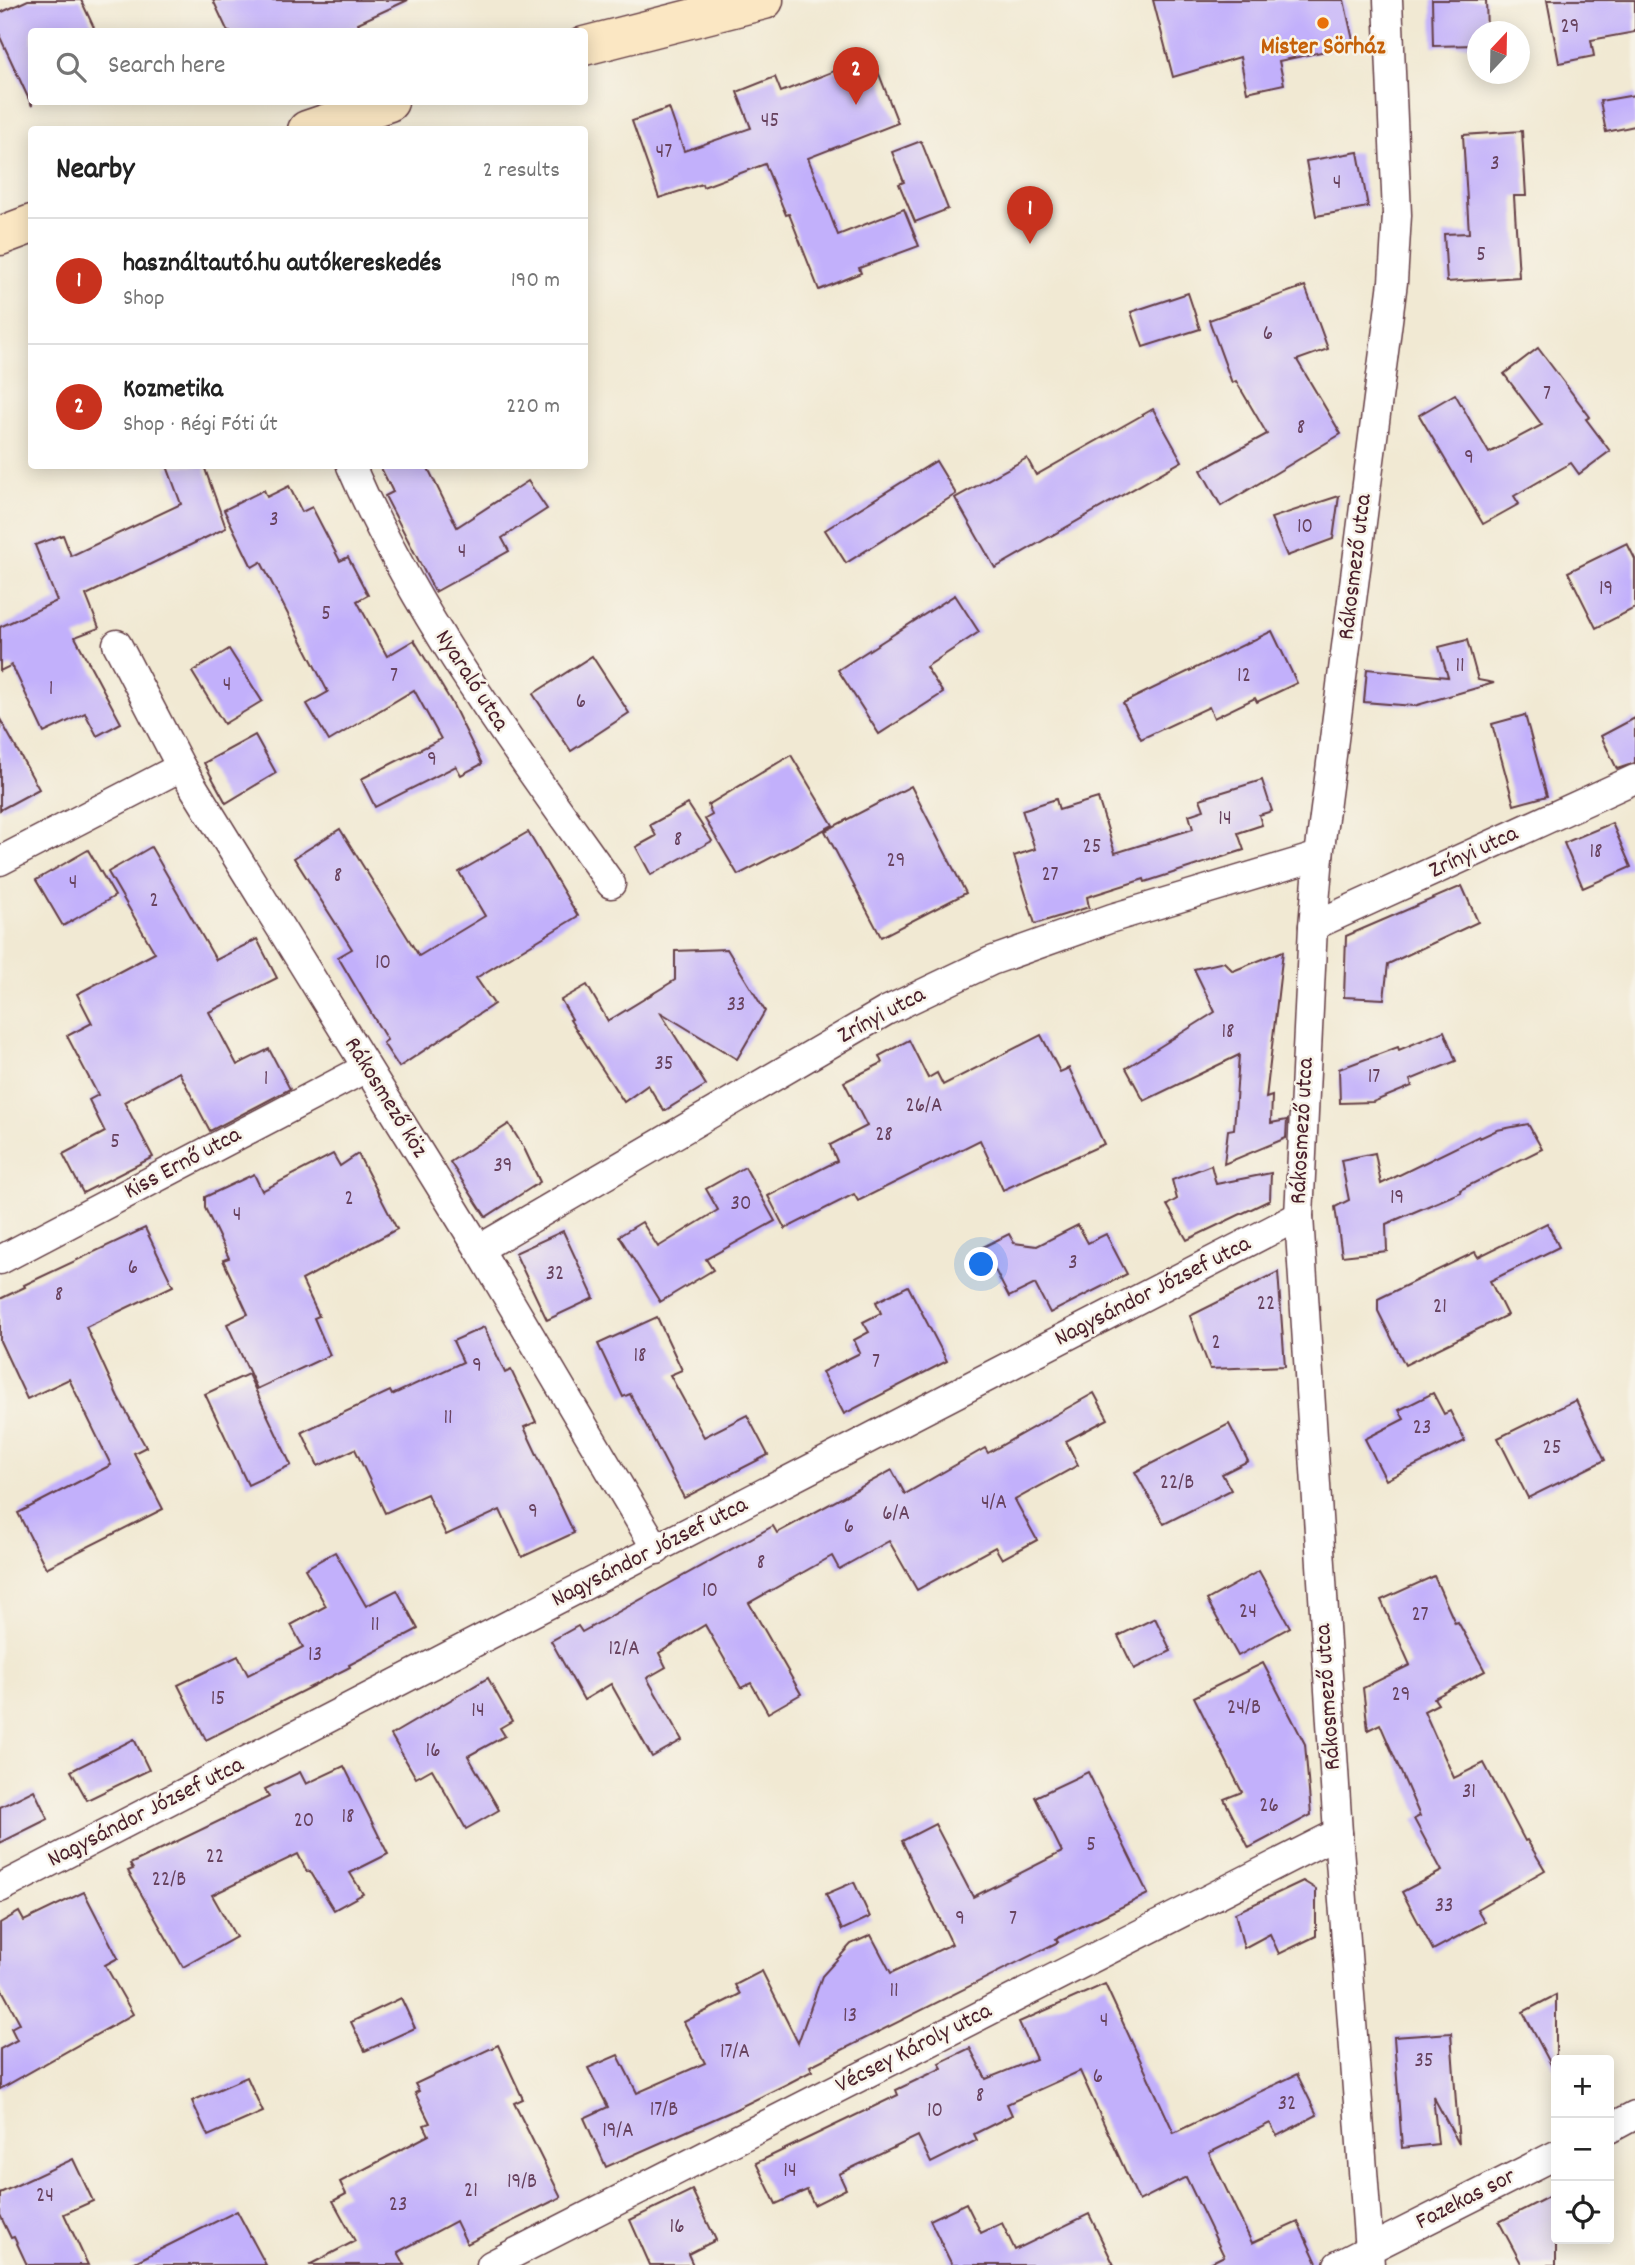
<!DOCTYPE html>
<meta charset="utf-8">
<style>
body{margin:0;font-family:Dekko,sans-serif;background:#f6f6f6;color:#222}
.controls{position:absolute;right:21px;bottom:21px;display:grid;overflow:hidden;border-radius:7px;box-shadow:0 4px 18px #0003}
.controls button{width:63px;height:63px;display:grid;place-items:center;padding:0;border:0;border-bottom:2px solid #e0e0e0;background:#fff;color:#222;font:35px sans-serif}
.compass{position:absolute;left:1467px;top:21px;width:63px;height:63px;border-radius:50%;background:#fff;box-shadow:0 4px 18px #0003;rotate:22deg}
.you{position:absolute;left:982px;top:1265px;width:24px;height:24px;margin:-18px;border:5px solid #fff;border-radius:50%;background:#1a73e8;box-shadow:0 0 0 10px #1a73e833}
.badge{display:grid;place-items:center;width:46px;height:46px;border-radius:50%;background:#c8321e;color:#fff;font-size:23px;font-weight:700}
.pin{position:absolute;translate:-50% -58px;filter:drop-shadow(0 2px 4px #0008)}
.pin::after{content:'';position:absolute;top:37px;width:24px;height:21px;background:inherit;clip-path:polygon(0 0,100% 0,50% 100%)}
.list{margin:0;padding:0;list-style:none}
h2{display:flex;justify-content:space-between;align-items:center;height:91px;margin:0;padding:0 28px;font-size:30px}
h2 small{font-size:23px;font-weight:400;color:#767676}
.list li{display:grid;grid-template-columns:46px 1fr auto;gap:21px;align-items:center;box-sizing:border-box;height:126px;padding:0 28px;border-top:2px solid #e0e0e0}
.list b{display:block;font-size:26px;white-space:nowrap}
.list p{margin:0;font-size:23px;white-space:nowrap;color:#767676}
.list em{font-size:23px;font-style:normal;color:#767676}
.icon{flex:none;width:38px;height:38px;fill:none;stroke:currentColor;stroke-width:2;stroke-linecap:round;stroke-linejoin:round}
.map{position:relative;flex:none;width:1635px;height:2265px;overflow:hidden}
.search{position:absolute;background:#fff;box-shadow:0 4px 18px #0003;left:28px;top:28px;width:560px;height:77px;display:flex;align-items:center;gap:18px;box-sizing:border-box;padding:0 24px;border-radius:7px;color:#767676;font-size:26px}
.panel{position:absolute;background:#fff;box-shadow:0 4px 18px #0003;left:28px;top:126px;width:560px;height:343px;border-radius:7px}
.map>svg:first-child{display:block}
</style>
<div class="map">
<svg width="1635" height="2265" viewBox="0 0 1635 2265">
<rect width="100%" height="100%" fill="#f7f3e8"/>
<filter id="ink" filterUnits="userSpaceOnUse"><feTurbulence type="fractalNoise" baseFrequency=".0143" numOctaves="2"/><feDisplacementMap in="SourceGraphic" scale="14" xChannelSelector="R" yChannelSelector="G"/><feConvolveMatrix kernelMatrix="1 2 1 2 8 2 1 2 1" color-interpolation-filters="sRGB"/></filter>
<filter id="wash" filterUnits="userSpaceOnUse"><feTurbulence type="fractalNoise" baseFrequency=".00686" numOctaves="4" result="noise"/><feDisplacementMap in="SourceGraphic" scale="28" xChannelSelector="R" yChannelSelector="G"/><feGaussianBlur stdDeviation="1.57" result="paint"/><feColorMatrix in="noise" values="0 0 0 0 0 0 0 0 0 0 0 0 0 0 0 0 0 1.4 0 .05"/><feComposite in="paint" operator="in"/></filter>
<g filter="url(#wash)">
<rect width="100%" height="100%" fill="#f1e9d3"/>
<g id="blocks">
<g fill="#c2b0fb">
<path d="M28,0H81L96,32H32V106L0,37V13Z"/>
<path d="M213,0H408L358,23L362,32H228Z"/>
<path d="M1153,0H1344L1354,45L1279,61L1284,84L1247,92L1240,57L1173,77Z"/>
<path d="M1432,0H1486L1487,32H1478V45L1433,46Z"/>
<path d="M1547,0H1635V32L1591,40L1594,56L1559,63Z"/>
<path d="M872,56L898,123L808,158L838,235L904,209L919,246L859,268L861,273L819,290L789,214L786,215L765,164L703,187L702,184L659,198L632,121L669,108L684,151L751,128L737,92L775,77L781,92Z"/>
<path d="M1635,95V126L1606,132L1600,101Z"/>
<path d="M1522,131L1526,196H1514L1519,277L1447,282L1444,234L1469,233L1463,135Z"/>
<path d="M921,141L948,209L915,222L899,184L904,182L892,152Z"/>
<path d="M1358,152L1368,207L1316,216L1306,161Z"/>
<path d="M1305,286L1328,349L1297,360L1341,434L1221,506L1201,470L1267,434L1236,381L1232,383L1209,320Z"/>
<path d="M1188,293L1200,329L1143,347L1131,312Z"/>
<path d="M1538,348L1590,417L1586,419L1610,451L1579,474L1571,463L1514,496L1519,504L1483,524L1419,415L1455,394L1489,453L1542,425L1504,374Z"/>
<path d="M1153,409L1182,461L995,568L955,498L1027,458L1036,475Z"/>
<path d="M936,461L956,494L846,563L825,530Z"/>
<path d="M167,466H204L226,528L86,595L99,628L75,637L121,723L97,736L85,713L44,733L12,665L0,671V627L57,601L35,545L63,535L71,556L181,504Z"/>
<path d="M380,466H427L457,527L528,481L547,509L502,538L509,551L435,592L385,496L393,492Z"/>
<path d="M289,486L302,512L312,507L340,561L348,557L368,595L357,601L387,656L414,640L452,703L482,764L461,775L456,766L375,807L361,779L441,739L414,690L329,741L307,704L328,692L261,562L252,567L224,510L264,490L267,497Z"/>
<path d="M1339,496L1333,539L1287,556L1271,518Z"/>
<path d="M1627,543L1635,559V608L1596,628L1568,572Z"/>
<path d="M955,595L979,632L926,667L943,693L879,734L838,670Z"/>
<path d="M1272,631L1297,683L1257,702L1255,698L1214,718L1209,707L1141,739L1123,703Z"/>
<path d="M1467,640L1478,680L1494,683L1414,706L1364,702L1367,669L1448,677L1439,647Z"/>
<path d="M229,649L262,701L224,724L192,672Z"/>
<path d="M592,656L629,713L571,751L533,694Z"/>
<path d="M1525,715L1547,796L1514,805L1492,724Z"/>
<path d="M1635,718V763L1617,769L1601,736Z"/>
<path d="M0,719L39,789L0,810Z"/>
<path d="M255,735L276,773L226,803L204,763Z"/>
<path d="M791,755L833,825L738,875L705,819L712,815L708,805Z"/>
<path d="M1262,780L1272,811L1259,815L1262,825L1238,833L1244,850L1145,882L1144,879L1087,897L1089,907L1035,924L1014,856L1035,849L1022,810L1056,799L1059,810L1098,798L1115,853L1193,829L1189,815L1204,810L1200,799Z"/>
<path d="M911,786L966,893L881,937L825,831Z"/>
<path d="M688,804L712,841L651,875L636,847L656,836L650,825Z"/>
<path d="M1612,823L1631,867L1583,888L1564,843Z"/>
<path d="M340,829L419,956L485,916L459,872L528,832L578,916L476,978L494,1004L399,1067L383,1043L387,1040L338,957L352,949L294,858Z"/>
<path d="M151,847L216,960L257,939L277,978L209,1012L237,1065L269,1049L290,1089L210,1131L179,1072L124,1102L153,1157L83,1193L63,1154L105,1132L89,1100L98,1095L67,1036L92,1023L77,994L155,953L108,872Z"/>
<path d="M88,850L115,896L63,926L36,880Z"/>
<path d="M1462,886L1478,922L1388,964L1384,999L1344,997L1346,936Z"/>
<path d="M727,949L765,1011L737,1059L660,1012L706,1085L664,1111L648,1085L624,1102L570,1020L572,1019L561,1000L587,985L608,1021L675,980V951Z"/>
<path d="M1283,951L1266,1098L1272,1096L1271,1123L1287,1120L1286,1138L1224,1164L1228,1130L1234,1129L1239,1055L1144,1101L1126,1068L1215,1012L1194,969L1224,962L1233,971Z"/>
<path d="M1444,1031L1456,1061L1410,1080L1412,1086L1373,1102L1340,1103L1339,1069L1398,1047L1399,1050Z"/>
<path d="M1041,1035L1060,1072L1069,1068L1104,1144L1003,1190L980,1140L858,1201L854,1194L785,1229L768,1196L837,1161L830,1145L867,1126L844,1082L882,1063L879,1056L909,1040L928,1078L937,1073L943,1085Z"/>
<path d="M509,1124L524,1148L540,1182L486,1217L450,1162Z"/>
<path d="M1528,1124L1542,1149L1460,1190L1461,1192L1386,1224L1387,1251L1342,1256L1335,1207L1349,1200L1341,1160L1375,1153L1381,1184L1479,1136L1480,1138L1497,1130Z"/>
<path d="M333,1154L340,1166L358,1154L397,1229L302,1280L319,1316L314,1318L330,1355L257,1389L227,1324L248,1314L223,1260L229,1258L205,1208V1197L254,1174L262,1191Z"/>
<path d="M1211,1165L1216,1184L1271,1173L1270,1200L1187,1240L1167,1205L1177,1199L1172,1180Z"/>
<path d="M745,1167L775,1221L706,1259L713,1270L660,1302L619,1236L642,1222L658,1247L718,1210L706,1189Z"/>
<path d="M1547,1223L1559,1247L1490,1281L1507,1315L1405,1365L1378,1311V1299L1475,1252L1478,1257Z"/>
<path d="M1078,1225L1088,1243L1106,1234L1127,1274L1050,1313L1035,1284L1009,1297L983,1247L1009,1234L1014,1243L1037,1246Z"/>
<path d="M145,1228L173,1286L86,1327L118,1397L146,1447L134,1453L163,1509L46,1568L18,1513L111,1465L69,1379L27,1399L0,1341V1299L25,1287L24,1285Z"/>
<path d="M563,1231L594,1298L547,1320L515,1253Z"/>
<path d="M1278,1272L1285,1366L1210,1369L1190,1316Z"/>
<path d="M908,1286L947,1361L844,1414L822,1372L860,1353L854,1340L869,1332L863,1322L881,1313L876,1302Z"/>
<path d="M657,1317L682,1370L670,1375L704,1437L747,1415L768,1455L684,1498L630,1394L623,1397L598,1344Z"/>
<path d="M484,1327L505,1373L511,1370L536,1422L524,1427L574,1533L522,1557L500,1510L446,1535L427,1494L385,1513L355,1449L318,1466L302,1432L390,1391L392,1395L463,1362L453,1341Z"/>
<path d="M248,1374L291,1465L248,1485L205,1394Z"/>
<path d="M1094,1393L1108,1419L1066,1441L1078,1465L1015,1500L1037,1540L1002,1559L995,1547L917,1590L889,1541L839,1569L832,1556L749,1603L801,1694L768,1713L751,1683L741,1688L705,1625L659,1653L666,1667L647,1678L682,1740L652,1757L611,1684L584,1700L551,1641L578,1626L582,1632L773,1526L777,1533L892,1470L905,1494L985,1448L988,1453Z"/>
<path d="M1433,1393L1444,1414L1450,1411L1465,1441L1386,1480L1365,1439L1404,1419L1399,1410Z"/>
<path d="M1576,1400L1605,1460L1528,1498L1498,1438Z"/>
<path d="M1229,1424L1248,1461L1222,1474L1231,1490L1164,1524L1135,1472Z"/>
<path d="M335,1552L366,1606L397,1590L418,1629L349,1665L350,1667L206,1740L178,1685L238,1656L248,1675L303,1647L291,1625L326,1606L305,1569Z"/>
<path d="M1259,1571L1290,1627L1238,1656L1207,1600Z"/>
<path d="M1434,1576L1455,1623L1458,1622L1485,1671L1434,1698L1438,1704L1424,1711L1454,1778L1484,1763L1525,1841L1527,1840L1545,1870L1477,1909L1485,1922L1433,1950L1402,1892L1442,1871L1414,1819L1420,1816L1380,1724L1368,1730L1363,1688L1410,1665L1381,1600Z"/>
<path d="M1155,1618L1171,1651L1134,1669L1118,1636Z"/>
<path d="M1263,1663L1305,1744L1311,1815L1249,1848L1224,1799L1242,1792L1194,1697Z"/>
<path d="M488,1678L512,1721L500,1728L505,1736L468,1756L499,1810L466,1829L432,1769L416,1778L391,1735Z"/>
<path d="M134,1739L149,1770L87,1800L71,1771Z"/>
<path d="M344,1766L388,1854L350,1873L363,1894L334,1910L310,1871L307,1872L298,1854L212,1895L236,1937L183,1967L128,1871L133,1869L130,1864L269,1797L265,1789L300,1772L306,1784Z"/>
<path d="M1088,1772L1148,1894L1056,1939L1058,1942L810,2066L812,2071L785,2085L730,2112L606,2167L584,2118L608,2107L588,2068L618,2055L637,2093L705,2063L684,2022L740,1994L735,1985L762,1971L798,2043L822,1976L851,1944L871,1935L891,1973L952,1944L902,1841L935,1824L973,1897L1062,1852L1035,1797Z"/>
<path d="M34,1790L48,1819L0,1843V1807Z"/>
<path d="M1303,1881L1316,1889V1936L1279,1954L1270,1934L1244,1948L1235,1913Z"/>
<path d="M854,1882L870,1917L842,1930L826,1894Z"/>
<path d="M84,1892L118,1958L105,1965L133,2014L0,2089V2049L17,2040L11,2028L20,2023L0,1986V1923L19,1912L24,1921Z"/>
<path d="M1105,1984L1174,2133L1297,2074L1317,2115L1277,2136L1270,2123L1209,2153L1252,2243L1298,2222L1318,2265H1206L1224,2256L1186,2177L1139,2201L1080,2071L1007,2104L1012,2115L974,2134L977,2140L931,2163L918,2136L839,2174L846,2189L814,2205L807,2190L776,2204L756,2163L898,2095L896,2090L942,2068L939,2063L970,2048L986,2079L1036,2059L1019,2022Z"/>
<path d="M1556,1995V2074L1523,2012Z"/>
<path d="M401,1998L415,2028L365,2051L351,2022Z"/>
<path d="M1451,2033L1459,2144L1433,2096L1438,2144L1402,2148L1394,2037Z"/>
<path d="M498,2045L523,2099L514,2103L561,2197L467,2244L456,2221L398,2252L405,2265H309L355,2241L333,2201L346,2194L340,2182L429,2135L424,2125L430,2123L415,2093L419,2091L415,2084Z"/>
<path d="M247,2077L263,2112L208,2136L192,2101Z"/>
<path d="M73,2159L93,2201L64,2214L88,2265H27L14,2237L11,2238L0,2215V2193Z"/>
<path d="M692,2190L716,2240L688,2254L693,2265H650L630,2220Z"/>
<path d="M1556,2193V2265H1522L1499,2222Z"/>
<path d="M966,2203L981,2233L1002,2223L1015,2250L1089,2214L1114,2265H952L930,2220Z"/>
<path d="M237,2211L266,2265H129Z"/>
</g>
</g>
</g>
<g filter="url(#ink)">
<use href="#blocks" fill-opacity="0" stroke="#633d44" stroke-width="2"/>
<g fill="none" stroke-linecap="round" stroke-linejoin="round">
<defs>
<g id="street">
<path d="M351,466C416,617 516,750 611,884"/>
<path d="M117,644L181,767L479,1249L657,1550"/>
<path d="M0,861L181,767"/>
<path d="M1313,926L1635,779"/>
<path d="M479,1249L886,1011L991,961L1112,918L1319,856"/>
<path d="M0,1260L366,1068"/>
<path d="M0,1888L1299,1216"/>
<path d="M1609,2129L1635,2115"/>
<path d="M491,2265L1338,1833"/>
<path d="M1338,2265L1556,2155"/>
<path d="M1370,2265L1338,1833L1299,1216L1313,926L1319,856L1393,282L1397,215L1388,0"/>
</g>
<g id="secondary">
<path d="M584,46L764,0"/>
<path d="M307,130L389,102"/>
<path d="M0,236L32,224"/>
</g>
</defs>
<use href="#street" stroke="#633d44" stroke-width="31"/>
<use href="#secondary" stroke="#633d44" stroke-width="41"/>
<use href="#street" stroke="#fff" stroke-width="28"/>
<use href="#secondary" stroke="#fbe7c3" stroke-width="38"/>
</g>
</g>
<circle fill="#e8710a" stroke="#f7f3e8" stroke-width="2.5" cx="1323" cy="23" r="7"/>
<g text-anchor="middle" dominant-baseline="central" stroke-width="5" stroke-linejoin="round" paint-order="stroke">
<g font-size="21" fill="#68435f">
<text x="1570" y="28">29</text>
<text x="770" y="122">45</text>
<text x="664" y="153">47</text>
<text x="1495" y="165">3</text>
<text x="1337" y="184">4</text>
<text x="1481" y="256">5</text>
<text x="1268" y="335">6</text>
<text x="1547" y="395">7</text>
<text x="1301" y="429">8</text>
<text x="1469" y="459">9</text>
<text x="274" y="521">3</text>
<text x="1305" y="528">10</text>
<text x="462" y="553">4</text>
<text x="1606" y="590">19</text>
<text x="326" y="615">5</text>
<text x="1460" y="667">11</text>
<text x="394" y="677">7</text>
<text x="1244" y="677">12</text>
<text x="227" y="686">4</text>
<text x="51" y="690">1</text>
<text x="581" y="703">6</text>
<text x="432" y="761">9</text>
<text x="1225" y="820">14</text>
<text x="678" y="841">8</text>
<text x="1092" y="848">25</text>
<text x="1596" y="853">18</text>
<text x="896" y="862">29</text>
<text x="1050" y="876">27</text>
<text x="338" y="877">8</text>
<text x="73" y="884">4</text>
<text x="154" y="902">2</text>
<text x="383" y="964">10</text>
<text x="736" y="1006">33</text>
<text x="1228" y="1033">18</text>
<text x="664" y="1065">35</text>
<text x="1374" y="1078">17</text>
<text x="266" y="1080">1</text>
<text x="924" y="1107">26/A</text>
<text x="884" y="1136">28</text>
<text x="115" y="1143">5</text>
<text x="503" y="1167">39</text>
<text x="1397" y="1199">19</text>
<text x="349" y="1200">2</text>
<text x="741" y="1205">30</text>
<text x="237" y="1216">4</text>
<text x="1073" y="1264">3</text>
<text x="133" y="1269">6</text>
<text x="555" y="1275">32</text>
<text x="59" y="1296">8</text>
<text x="1266" y="1305">22</text>
<text x="1440" y="1308">21</text>
<text x="1216" y="1344">2</text>
<text x="640" y="1357">18</text>
<text x="876" y="1363">7</text>
<text x="477" y="1367">9</text>
<text x="448" y="1419">11</text>
<text x="1422" y="1429">23</text>
<text x="1552" y="1449">25</text>
<text x="1177" y="1484">22/B</text>
<text x="994" y="1504">4/A</text>
<text x="533" y="1513">9</text>
<text x="896" y="1515">6/A</text>
<text x="849" y="1528">6</text>
<text x="761" y="1564">8</text>
<text x="710" y="1592">10</text>
<text x="1248" y="1613">24</text>
<text x="1420" y="1616">27</text>
<text x="375" y="1626">11</text>
<text x="624" y="1650">12/A</text>
<text x="315" y="1656">13</text>
<text x="1401" y="1696">29</text>
<text x="218" y="1700">15</text>
<text x="1244" y="1709">24/B</text>
<text x="478" y="1712">14</text>
<text x="433" y="1752">16</text>
<text x="1469" y="1793">31</text>
<text x="1269" y="1807">26</text>
<text x="348" y="1818">18</text>
<text x="304" y="1822">20</text>
<text x="1091" y="1846">5</text>
<text x="215" y="1858">22</text>
<text x="169" y="1881">22/B</text>
<text x="1444" y="1907">33</text>
<text x="960" y="1920">9</text>
<text x="1013" y="1920">7</text>
<text x="894" y="1992">11</text>
<text x="850" y="2017">13</text>
<text x="1104" y="2022">4</text>
<text x="735" y="2053">17/A</text>
<text x="1424" y="2062">35</text>
<text x="1098" y="2078">6</text>
<text x="980" y="2097">8</text>
<text x="1287" y="2105">32</text>
<text x="664" y="2111">17/B</text>
<text x="935" y="2112">10</text>
<text x="618" y="2132">19/A</text>
<text x="790" y="2172">14</text>
<text x="522" y="2183">19/B</text>
<text x="471" y="2192">21</text>
<text x="45" y="2197">24</text>
<text x="398" y="2206">23</text>
<text x="677" y="2228">16</text>
</g>
<g font-size="24" font-weight="bold" fill="#c56008" stroke="#f7f3e8">
<text x="1323" y="48">Mister Sörház</text>
</g>
<g font-size="24" fill="#4a1f2b" stroke="#f7f3e8">
<text transform="translate(1356 567) rotate(-83)">Rákosmező utca</text>
<text transform="translate(471 681) rotate(57)">Nyaraló utca</text>
<text transform="translate(1474 853) rotate(-25)">Zrínyi utca</text>
<text transform="translate(882 1016) rotate(-28)">Zrínyi utca</text>
<text transform="translate(385 1098) rotate(58)">Rákosmező köz</text>
<text transform="translate(1303 1131) rotate(-87)">Rákosmező utca</text>
<text transform="translate(183 1164) rotate(-28)">Kiss Ernő utca</text>
<text transform="translate(1153 1292) rotate(-27)">Nagysándor József utca</text>
<text transform="translate(650 1553) rotate(-27)">Nagysándor József utca</text>
<text transform="translate(1329 1697) rotate(-94)">Rákosmező utca</text>
<text transform="translate(146 1813) rotate(-27)">Nagysándor József utca</text>
<text transform="translate(914 2049) rotate(-27)">Vécsey Károly utca</text>
<text transform="translate(1466 2200) rotate(-27)">Fazekas sor</text>
</g>
</g>
</svg>
<div class="controls">
<button>+</button>
<button>−</button>
<button><svg class="icon" aria-label="locate" viewBox="0 0 24 24"><circle cx="12" cy="12" r="6"/><path d="M12 2v4M12 18v4M2 12h4M18 12h4"/></svg></button>
</div>
<svg class="compass" viewBox="-18 -18 36 36"><path d="M0-13l5 13h-10z" fill="#e53935"/><path d="M0 13l5-13h-10z" fill="#767676"/></svg>
<div class="you"></div>
<div class="pin badge" style="left:1030px;top:244px">1</div>
<div class="pin badge" style="left:856px;top:105px">2</div>
<div class="search"><svg class="icon" aria-label="search" viewBox="0 0 24 24"><circle cx="10" cy="10" r="6"/><path d="M15 15l6 6"/></svg>Search here</div>
<section class="panel">
<h2>Nearby<small>2 results</small></h2>
<ul class="list">
<li><span class="badge">1</span><div><b>használtautó.hu autókereskedés</b><p>Shop</p></div><em>190 m</em></li>
<li><span class="badge">2</span><div><b>Kozmetika</b><p>Shop · Régi Fóti út</p></div><em>220 m</em></li>
</ul>
</section>
</div>
